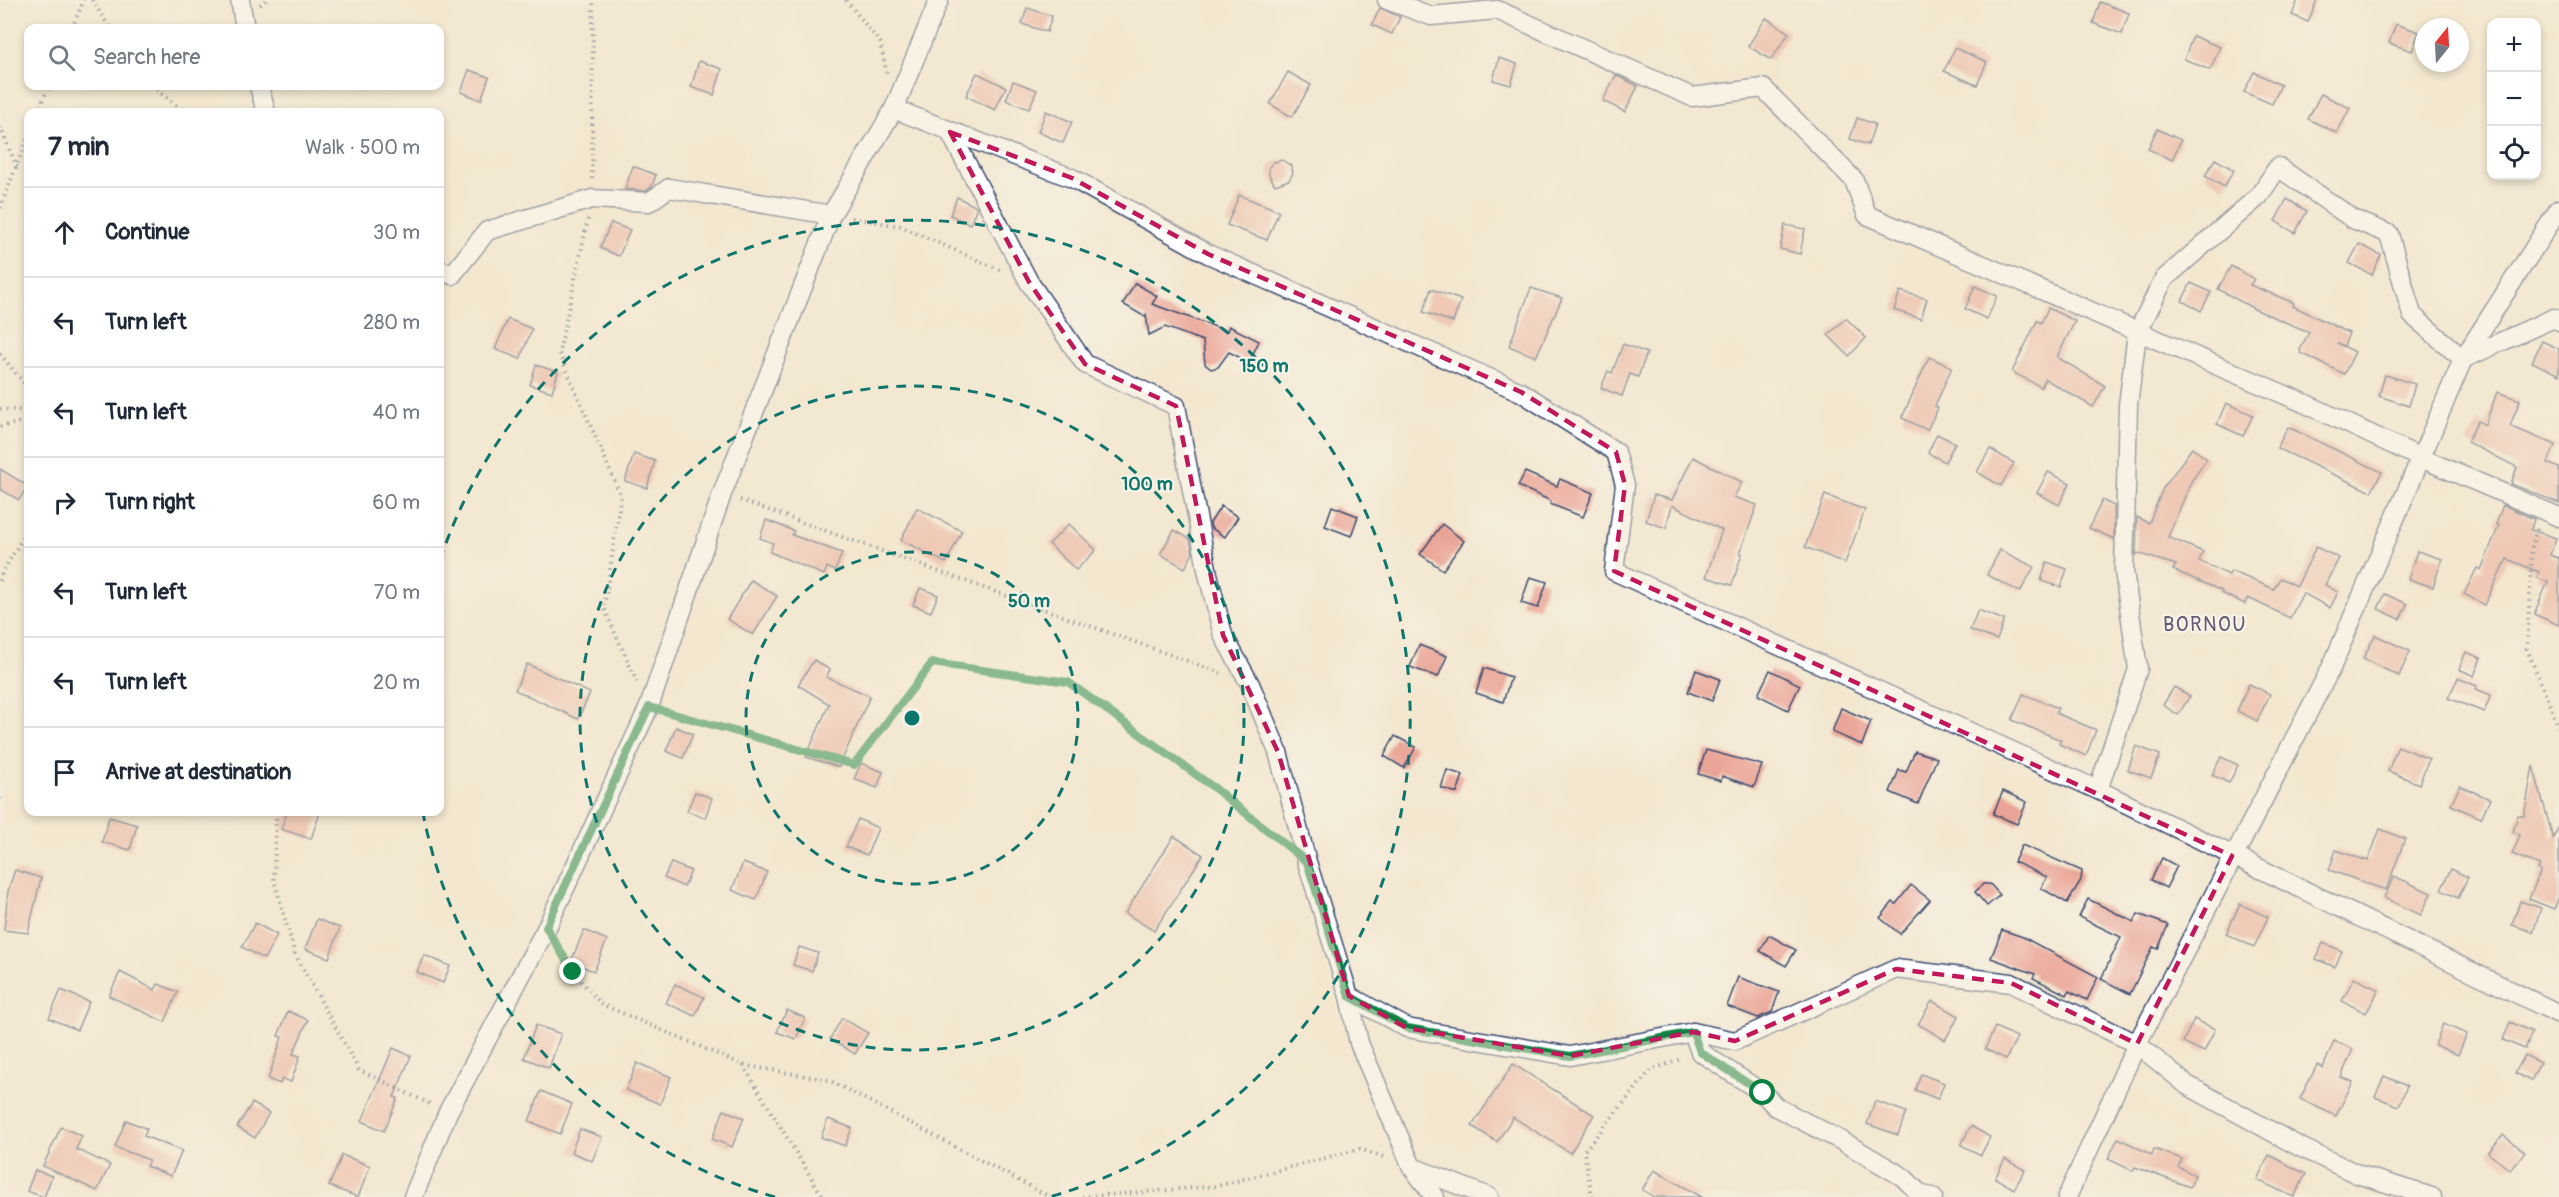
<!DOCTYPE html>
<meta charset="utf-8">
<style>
body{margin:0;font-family:Pangolin,sans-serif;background:#f6f6f7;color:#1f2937}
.controls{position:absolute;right:18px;top:18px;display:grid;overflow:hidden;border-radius:12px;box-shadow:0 3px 9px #0003}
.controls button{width:54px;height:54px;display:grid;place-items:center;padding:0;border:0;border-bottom:2px solid #e0e1e3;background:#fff;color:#1f2937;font:30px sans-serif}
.compass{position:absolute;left:2415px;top:18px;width:54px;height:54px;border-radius:50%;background:#fff;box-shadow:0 3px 9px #0003;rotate:18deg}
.stop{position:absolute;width:18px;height:18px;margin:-14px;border:4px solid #0b8043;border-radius:50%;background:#fff}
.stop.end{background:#0b8043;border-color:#fff;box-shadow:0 2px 6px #0008}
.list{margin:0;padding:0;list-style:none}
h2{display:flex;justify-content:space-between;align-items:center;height:78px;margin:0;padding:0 24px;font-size:26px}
h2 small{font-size:20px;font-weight:400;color:#747a83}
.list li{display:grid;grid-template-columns:39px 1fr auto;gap:18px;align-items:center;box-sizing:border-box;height:90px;padding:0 24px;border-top:2px solid #e0e1e3}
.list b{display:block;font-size:22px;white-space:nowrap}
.list em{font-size:20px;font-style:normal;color:#747a83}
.icon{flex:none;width:33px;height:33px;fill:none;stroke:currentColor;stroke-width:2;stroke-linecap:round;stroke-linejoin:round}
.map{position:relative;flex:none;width:2559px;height:1197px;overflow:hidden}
.search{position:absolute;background:#fff;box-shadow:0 3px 9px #0003;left:24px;top:24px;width:420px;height:66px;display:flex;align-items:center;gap:15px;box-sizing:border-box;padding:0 21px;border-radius:12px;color:#747a83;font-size:22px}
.panel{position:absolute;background:#fff;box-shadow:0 3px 9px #0003;left:24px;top:108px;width:420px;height:708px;border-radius:12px}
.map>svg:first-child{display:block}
</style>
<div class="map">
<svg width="2559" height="1197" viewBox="0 0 2559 1197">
<rect width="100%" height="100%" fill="#f7f3e8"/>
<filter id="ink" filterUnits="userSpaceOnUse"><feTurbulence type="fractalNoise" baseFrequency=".0167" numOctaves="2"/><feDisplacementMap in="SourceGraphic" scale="12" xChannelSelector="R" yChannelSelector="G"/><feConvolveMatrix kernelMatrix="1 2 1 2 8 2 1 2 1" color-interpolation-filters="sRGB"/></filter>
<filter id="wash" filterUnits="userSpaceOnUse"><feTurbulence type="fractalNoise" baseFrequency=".008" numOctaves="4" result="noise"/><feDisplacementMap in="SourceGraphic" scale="24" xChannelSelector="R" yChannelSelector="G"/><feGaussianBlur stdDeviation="1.35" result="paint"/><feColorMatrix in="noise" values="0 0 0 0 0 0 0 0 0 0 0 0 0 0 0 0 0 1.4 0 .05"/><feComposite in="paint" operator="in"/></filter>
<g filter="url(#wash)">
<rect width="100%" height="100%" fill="#f3e7d0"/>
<g id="blocks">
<g fill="#eaa496">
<path d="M2298,0H2317L2308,22L2292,15Z"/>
<path d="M2100,2L2129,13L2122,34L2093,23Z"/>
<path d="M1027,8L1052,16L1047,32L1022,24Z"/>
<path d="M1380,8L1400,17L1392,34L1372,25Z"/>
<path d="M1766,18L1789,33L1771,60L1748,46Z"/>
<path d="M2396,24L2419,32L2412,51L2389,43Z"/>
<path d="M2193,36L2220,47L2210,70L2184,59Z"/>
<path d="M1955,48L1987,62L1977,85L1944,71Z"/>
<path d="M1499,58L1517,64L1511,85L1493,80Z"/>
<path d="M699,61L722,69L714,95L691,87Z"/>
<path d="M469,70L489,77L481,100L461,92Z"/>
<path d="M1288,72L1311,85L1292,117L1270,104Z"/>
<path d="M2254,72L2281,85L2272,104L2244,92Z"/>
<path d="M977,73L1006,87L995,110L966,96Z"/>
<path d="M1616,75L1638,86L1625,112L1603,101Z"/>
<path d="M1013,81L1037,90L1029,109L1006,100Z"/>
<path d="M2321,94L2350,108L2337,133L2308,119Z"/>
<path d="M1046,111L1072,122L1063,143L1038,132Z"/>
<path d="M1857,118L1875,124L1868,145L1850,139Z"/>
<path d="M2157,129L2181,140L2172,160L2148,149Z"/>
<path d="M2215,159L2234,170L2224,187L2205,176Z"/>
<path d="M1282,160L1291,166L1293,173L1289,180L1275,185L1269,175V167L1274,162Z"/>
<path d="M633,166L656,175L652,186L646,191L625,189Z"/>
<path d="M1239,195L1279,211L1267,240L1227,225Z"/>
<path d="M957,197L977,207L970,224L950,215Z"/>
<path d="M2287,199L2307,211L2295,233L2275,221Z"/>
<path d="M611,223L630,230L619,256L600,248Z"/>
<path d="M1785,225L1805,229L1800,254L1780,249Z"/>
<path d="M2359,244L2381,255L2372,275L2349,263Z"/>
<path d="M2231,266L2254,279L2250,285L2294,303L2293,306L2349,333L2344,346L2337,343L2355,352L2344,374L2301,353L2300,350L2309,332L2254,309L2218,289Z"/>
<path d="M1135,283L1157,296L1152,304L1227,331L1229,326L1259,341L1249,362L1229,352L1218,367L1211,369L1205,364L1203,341L1165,327L1149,335L1146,315L1145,317L1123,304Z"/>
<path d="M2191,283L2211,292L2201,311L2182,301Z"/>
<path d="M1975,286L1997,296L1987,319L1965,309Z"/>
<path d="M1531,288L1562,298L1536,357L1509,346Z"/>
<path d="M1431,289L1461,300L1453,322L1423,312Z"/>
<path d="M1900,291L1927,299L1921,319L1894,310Z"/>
<path d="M2048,308L2075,321L2057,357L2105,386L2093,407L2045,379L2041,387L2012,372L2037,321L2041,323Z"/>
<path d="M1846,318L1866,338L1849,356L1828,335Z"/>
<path d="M508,319L532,329L520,359L495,349Z"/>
<path d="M2542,341L2559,349V375L2532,362Z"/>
<path d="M1623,344L1647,353L1638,377L1630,374L1622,396L1601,388L1608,371L1612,373Z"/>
<path d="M1929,357L1952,367L1935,406L1938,408L1927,430L1902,418Z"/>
<path d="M536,365L558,372L552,392L530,385Z"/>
<path d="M2385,375L2415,384L2409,406L2379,396Z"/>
<path d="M2497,392L2520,400L2510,426L2555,445L2548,463L2559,468V503L2511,484L2517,467L2467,442L2478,421L2485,425Z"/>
<path d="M2226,403L2253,415L2243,436L2217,424Z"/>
<path d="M2288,427L2382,472L2371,492L2277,448Z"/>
<path d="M1937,434L1955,443L1945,462L1928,453Z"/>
<path d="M2192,448L2207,459L2192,480L2168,537L2203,552L2199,561L2229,575L2231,571L2274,589L2280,578L2297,586L2316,547L2339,558L2325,585L2338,592L2330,608L2303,593L2290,618L2248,598L2245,604L2221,593L2222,591L2173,570L2176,565L2137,553L2136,556L2137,517L2149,523L2163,488Z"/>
<path d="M1990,449L2014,463L2001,486L1977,472Z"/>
<path d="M634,454L655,461L647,488L625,481Z"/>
<path d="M1693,457L1742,482L1734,497L1757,505L1740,553L1742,554L1732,585L1706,577L1722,530L1672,505L1666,528L1646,521L1654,495L1672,500Z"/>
<path d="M0,469L28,486L19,500L0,489Z"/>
<path d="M1525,472L1557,486L1560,479L1593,493L1583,517L1550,504L1551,501L1518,486Z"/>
<path d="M2048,472L2070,483L2059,505L2037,493Z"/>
<path d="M1825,495L1865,510L1845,563L1805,547Z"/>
<path d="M2102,500L2114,506V539L2089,528Z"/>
<path d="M2503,505L2534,519L2531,530L2556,538L2550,555L2558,558L2559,556V625L2534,614L2548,582L2537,578L2539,572L2507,559L2484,605L2464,594L2477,568L2481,570L2499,525L2496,524Z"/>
<path d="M1221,506L1238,517L1225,537L1211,528L1210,523Z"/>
<path d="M1332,506L1358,516L1351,536L1325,526Z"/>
<path d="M917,508L962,531L946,563L901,540Z"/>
<path d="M766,520L794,531L792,535L842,553L835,571L827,567L824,575L770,552L773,543L760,538Z"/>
<path d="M1069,524L1096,550L1076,570L1049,544Z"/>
<path d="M1442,524L1464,541L1443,570L1420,554Z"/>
<path d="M1174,530L1190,539L1193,553L1185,568L1160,554Z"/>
<path d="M2000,550L2034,567L2020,592L1987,575Z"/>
<path d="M2417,551L2442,559L2433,587L2408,579Z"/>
<path d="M2047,562L2067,569L2061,587L2041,581Z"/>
<path d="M1530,577L1547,582L1538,608L1521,603Z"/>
<path d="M751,580L777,596L753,635L727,619Z"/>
<path d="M920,588L938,595L931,612L913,605Z"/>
<path d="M2385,594L2407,604L2400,619L2378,609Z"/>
<path d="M1978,610L2004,620L1997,640L1970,630Z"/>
<path d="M2375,635L2410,651L2399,676L2363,659Z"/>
<path d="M1419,645L1447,656L1438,677L1410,667Z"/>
<path d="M2466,652L2481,658L2474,676L2459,669Z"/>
<path d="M814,660L830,670L826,677L870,696L839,767L806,757L829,704L798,685Z"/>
<path d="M527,664L590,693L578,719L515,690Z"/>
<path d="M1484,668L1511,677L1503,702L1476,693Z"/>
<path d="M1696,670L1720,679L1712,701L1688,692Z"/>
<path d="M1770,670L1800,685L1788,710L1758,695Z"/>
<path d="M2458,678L2477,686L2476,689L2491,695L2484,712L2448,698Z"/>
<path d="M2249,684L2270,694L2257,721L2237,711Z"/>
<path d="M2174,687L2190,696L2178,715L2163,705Z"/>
<path d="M2023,694L2058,708L2056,713L2096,730L2086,756L2059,744L2061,740L2012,720Z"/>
<path d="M1841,708L1871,721L1862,745L1832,732Z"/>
<path d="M676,727L693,734L683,758L666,751Z"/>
<path d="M1395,736L1416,747L1404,768L1384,756Z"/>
<path d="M2136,746L2160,755L2151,778L2128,770Z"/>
<path d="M2398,746L2429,759L2419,784L2388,771Z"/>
<path d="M1706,750L1762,765L1754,787L1722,776L1721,781L1698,774Z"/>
<path d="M1915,751L1937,758L1918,804L1890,792L1899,770L1906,772Z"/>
<path d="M2221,757L2238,765L2229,783L2212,775Z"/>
<path d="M861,763L883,772L877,788L854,779Z"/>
<path d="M2533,766L2553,838L2559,826V897L2554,909L2529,899L2541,870L2538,869L2540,865L2512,854L2520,835L2513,832L2518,815L2524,816Z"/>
<path d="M1447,770L1463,775L1457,793L1441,788Z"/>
<path d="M2460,786L2490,799L2481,818L2451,805Z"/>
<path d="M2003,791L2027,802L2017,824L1993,814Z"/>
<path d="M695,792L712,798L705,818L687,811Z"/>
<path d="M287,812H320L311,839L281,829Z"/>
<path d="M109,817L137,825L130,850L102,842Z"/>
<path d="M858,819L878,828L867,855L846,847Z"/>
<path d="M2380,829L2405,839L2386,890L2329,870L2336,850L2368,861Z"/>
<path d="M1174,836L1203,855L1154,931L1125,913Z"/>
<path d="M2022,845L2082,871L2081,880L2067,903L2041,888L2047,877L2014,862Z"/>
<path d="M2162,858L2177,866L2166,888L2151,880Z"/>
<path d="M671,863L691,871L684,887L664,878Z"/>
<path d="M743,863L767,872L756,900L732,890Z"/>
<path d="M2451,869L2468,877L2458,898L2441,890Z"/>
<path d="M15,870L41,878L28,933L4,930L8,891Z"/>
<path d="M2394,876L2431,893L2421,915L2384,898Z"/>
<path d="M1983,884H1990L2000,895L1987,906L1975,892Z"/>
<path d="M1911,885L1930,900L1900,934L1880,918L1893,902L1896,904Z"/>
<path d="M2088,899L2134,922L2138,914L2168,925L2158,949L2153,947L2130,994L2101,979L2121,937L2079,917Z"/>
<path d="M2520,901L2541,908L2533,932L2512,925Z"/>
<path d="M2240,904L2268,917L2254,947L2226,934Z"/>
<path d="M317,919L340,928L329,958L305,949Z"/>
<path d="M255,923L277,935L264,959L242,947Z"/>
<path d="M584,930L607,940L594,971L571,962Z"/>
<path d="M2002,930L2023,937L2098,977L2087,1000L2069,991L2067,995L2033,978L2035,974L1991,958Z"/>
<path d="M1769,935L1796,950L1786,966L1760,951Z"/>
<path d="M2323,943L2342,951L2335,967L2316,959Z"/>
<path d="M799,947L818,953L812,971L793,965Z"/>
<path d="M424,955L450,966L443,983L417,972Z"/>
<path d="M120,972L155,990L158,984L178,992L165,1022L109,996Z"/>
<path d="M1738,977L1779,992L1772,1012L1758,1018L1727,1006Z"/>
<path d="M2354,978L2379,990L2366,1013L2342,1001Z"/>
<path d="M675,984L704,997L695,1016L666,1003Z"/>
<path d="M61,990L89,1002L77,1030L49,1018Z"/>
<path d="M1932,1001L1959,1016L1945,1040L1918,1024Z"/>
<path d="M787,1010L805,1018L796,1039L777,1032Z"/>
<path d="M288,1011L308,1020L293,1054L300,1056L291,1082L282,1079L280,1084L268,1079L282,1037L278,1036Z"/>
<path d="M842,1018L868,1033L855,1054L830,1039Z"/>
<path d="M2194,1019L2215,1029L2204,1052L2183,1042Z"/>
<path d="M2510,1022L2532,1032L2525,1049L2503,1040Z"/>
<path d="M2443,1024L2467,1034L2458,1055L2435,1045Z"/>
<path d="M536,1025L561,1034L549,1068L524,1058Z"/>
<path d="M1995,1027L2017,1037L2006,1059L1985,1049Z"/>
<path d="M2334,1041L2353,1049L2341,1077L2353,1082L2336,1116L2300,1099L2317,1065L2323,1068Z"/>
<path d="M393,1048L411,1056L394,1097L398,1098L384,1131L362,1121Z"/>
<path d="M2525,1055L2540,1063L2531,1081L2515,1073Z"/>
<path d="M637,1063L671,1077L660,1104L626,1090Z"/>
<path d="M1513,1064L1594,1115L1570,1153L1513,1117L1497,1142L1472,1126Z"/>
<path d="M1921,1074L1944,1083L1938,1099L1915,1090Z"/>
<path d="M2384,1076L2407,1086L2399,1106L2375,1097Z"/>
<path d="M541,1091L572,1104L560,1134L529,1121Z"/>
<path d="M1875,1101L1906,1112L1898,1135L1867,1124Z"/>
<path d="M252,1103L269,1113L255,1138L237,1127Z"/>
<path d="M724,1110L744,1118L732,1147L712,1139Z"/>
<path d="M828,1119L852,1128L845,1146L821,1137Z"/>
<path d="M126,1120L147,1129L144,1136L182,1151L171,1176L146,1166L149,1160L115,1147Z"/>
<path d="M1971,1126L1990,1137L1981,1155L1961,1145Z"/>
<path d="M61,1127L82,1136L76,1149L110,1165L97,1191L43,1166Z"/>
<path d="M580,1129L602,1137L592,1161L571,1152Z"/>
<path d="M2503,1135L2525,1152L2510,1170L2488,1153Z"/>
<path d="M2118,1138L2152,1155L2154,1149L2182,1159L2178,1167L2195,1175L2190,1187L2135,1167L2133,1171L2108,1159Z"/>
<path d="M342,1155L370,1166L358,1197L329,1186Z"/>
<path d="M2269,1155L2306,1174L2294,1197L2257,1180Z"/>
<path d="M2005,1159L2025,1170L2014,1189L1995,1178Z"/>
<path d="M35,1170L52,1176L44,1197L27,1191Z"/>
<path d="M1654,1170L1702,1197H1655L1642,1190Z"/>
</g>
</g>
</g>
<g filter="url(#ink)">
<use href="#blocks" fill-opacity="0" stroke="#3b4b6f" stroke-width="1.5"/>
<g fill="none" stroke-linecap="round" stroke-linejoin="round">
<defs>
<g id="street">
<path d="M240,0L245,28"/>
<path d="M1387,0L1431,16L1497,10L1692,97L1763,88L1854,180L1867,215L2304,403L2421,458L2559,517"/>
<path d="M259,86L266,112"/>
<path d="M894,109L1072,178L1208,254L1521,392L1616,452L1625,485L1614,571L2098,790L2559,1014"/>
<path d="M950,132L1029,282L1085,364L1176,406L1208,574L1223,635L1250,684L1278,752L1307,862L1349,996L1359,1043L1412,1167L1435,1197"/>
<path d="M440,270L452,275L487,231L592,199L649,202L669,188L831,215"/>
<path d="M2098,790L2138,669L2124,571L2128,405L2137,333L2164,279L2259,196L2278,167L2353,219L2389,234L2412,315L2463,359L2554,318L2559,321"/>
<path d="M1349,996L1407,1028L1570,1056L1693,1032L1735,1041L1896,969L2011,983L2137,1044L2187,1085L2298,1146L2357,1174L2432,1197"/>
<path d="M1693,1032L1700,1052L1763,1093L1776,1107L1842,1141L1903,1177L1921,1195L1933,1197"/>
<path d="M1412,1167L1489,1197"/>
<path d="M413,1197L448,1112L547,927L649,707L722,494L831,215L894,109L939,0"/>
<path d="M2067,1197L2137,1044L2332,666L2463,359L2559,209"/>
</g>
</defs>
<use href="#street" stroke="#3b4b6f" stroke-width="21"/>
<g stroke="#3b4b6f" stroke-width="4" stroke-dasharray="1.5 4.5" stroke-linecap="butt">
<path d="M92,0L110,28"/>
<path d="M846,0L880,43L887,74"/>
<path d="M260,5L266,0"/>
<path d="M72,28L84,0"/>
<path d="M152,86L185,112"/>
<path d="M38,112L49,86"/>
<path d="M0,127L17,167"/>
<path d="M592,179L593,0"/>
<path d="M0,208L28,137"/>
<path d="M852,218L900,226L1000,270"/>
<path d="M588,219L559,353L621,496L604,608L637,682"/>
<path d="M0,354L28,388"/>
<path d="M0,409L28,411"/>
<path d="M0,427L28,420"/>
<path d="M740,500L1221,673"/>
<path d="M2537,529L2532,545L2527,649L2559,728"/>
<path d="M0,581L2,573L28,529"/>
<path d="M667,712L854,765L932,663L1068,682L1213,787L1280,840"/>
<path d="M0,798V799"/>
<path d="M276,812L274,880L295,954L359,1070L432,1105"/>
<path d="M558,946L573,972L601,1004L743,1065L829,1080L1050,1197"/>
<path d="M743,1065L823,1197"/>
<path d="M1082,1197L1217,1186L1360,1149L1386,1158"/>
<path d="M1592,1197L1584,1151L1651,1070L1683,1058"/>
</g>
<use href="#street" stroke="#fff" stroke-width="18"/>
</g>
</g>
<g fill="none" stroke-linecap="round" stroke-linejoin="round" filter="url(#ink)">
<path stroke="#0b8043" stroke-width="8" d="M573,972L546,927L649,707L854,765L932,663L1068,682L1213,787L1307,862L1349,996L1407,1028L1570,1056L1693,1032L1700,1052L1763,1093"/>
</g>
<path d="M0 0H2559V1197H0ZM950,132L1072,178L1208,254L1521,392L1616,452L1625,485L1614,571L2232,856L2137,1044L2011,983L1896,969L1735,1041L1693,1032L1570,1056L1407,1028L1349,996L1278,752L1223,635L1176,406L1085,364L1029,282Z" fill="#f3e7d0" fill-opacity=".55" fill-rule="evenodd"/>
<path fill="none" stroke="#c2185b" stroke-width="4.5" stroke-dasharray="12 8" stroke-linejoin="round" d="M950,132L1072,178L1208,254L1521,392L1616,452L1625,485L1614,571L2232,856L2137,1044L2011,983L1896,969L1735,1041L1693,1032L1570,1056L1407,1028L1349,996L1278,752L1223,635L1176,406L1085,364L1029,282Z"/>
<g fill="none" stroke="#0f766e" stroke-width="3" stroke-dasharray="10 8">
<circle cx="912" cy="718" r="166"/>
<circle cx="912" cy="718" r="332"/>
<path d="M775 1197A498 498 0 0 1 423 813M440 560A498 498 0 1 1 1049 1197"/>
</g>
<g text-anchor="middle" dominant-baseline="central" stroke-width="4.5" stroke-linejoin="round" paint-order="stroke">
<g font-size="20" letter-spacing="1.5" fill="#635872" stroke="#f7f3e8">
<text x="2205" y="624">BORNOU</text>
</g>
</g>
<circle cx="912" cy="718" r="9" fill="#0f766e" stroke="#f7f3e8" stroke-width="3"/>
<g font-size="18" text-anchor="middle" font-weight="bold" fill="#0f766e" stroke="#f7f3e8" stroke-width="4.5" stroke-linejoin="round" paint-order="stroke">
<text x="1264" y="372">150 m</text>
<text x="1147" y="490">100 m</text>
<text x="1029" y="607">50 m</text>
</g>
</svg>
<div class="controls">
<button>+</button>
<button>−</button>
<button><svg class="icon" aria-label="locate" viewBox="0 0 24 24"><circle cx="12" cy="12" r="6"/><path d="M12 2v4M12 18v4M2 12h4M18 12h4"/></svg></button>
</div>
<svg class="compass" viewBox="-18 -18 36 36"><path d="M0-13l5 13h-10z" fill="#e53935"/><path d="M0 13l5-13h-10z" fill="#747a83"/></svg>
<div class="stop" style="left:1763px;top:1093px"></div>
<div class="stop end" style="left:573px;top:972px"></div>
<div class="search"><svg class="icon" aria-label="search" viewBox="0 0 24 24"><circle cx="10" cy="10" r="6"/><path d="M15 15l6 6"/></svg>Search here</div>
<section class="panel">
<h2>7 min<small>Walk · 500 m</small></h2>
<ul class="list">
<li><svg class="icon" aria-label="ahead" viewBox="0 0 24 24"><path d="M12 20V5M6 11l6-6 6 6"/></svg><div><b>Continue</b></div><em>30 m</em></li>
<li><svg class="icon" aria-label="left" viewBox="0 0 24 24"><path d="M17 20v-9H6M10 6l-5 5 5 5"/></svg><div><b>Turn left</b></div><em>280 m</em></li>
<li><svg class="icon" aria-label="left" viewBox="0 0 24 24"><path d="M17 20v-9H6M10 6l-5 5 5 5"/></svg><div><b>Turn left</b></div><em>40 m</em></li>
<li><svg class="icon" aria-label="right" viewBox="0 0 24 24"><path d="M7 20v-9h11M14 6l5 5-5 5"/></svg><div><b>Turn right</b></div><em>60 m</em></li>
<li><svg class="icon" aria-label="left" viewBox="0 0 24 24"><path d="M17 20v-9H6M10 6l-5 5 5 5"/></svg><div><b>Turn left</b></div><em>70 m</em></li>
<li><svg class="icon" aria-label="left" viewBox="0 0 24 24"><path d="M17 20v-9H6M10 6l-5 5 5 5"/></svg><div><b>Turn left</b></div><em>20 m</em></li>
<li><svg class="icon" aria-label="arrive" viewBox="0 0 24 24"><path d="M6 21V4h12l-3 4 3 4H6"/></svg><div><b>Arrive at destination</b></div></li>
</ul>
</section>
</div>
